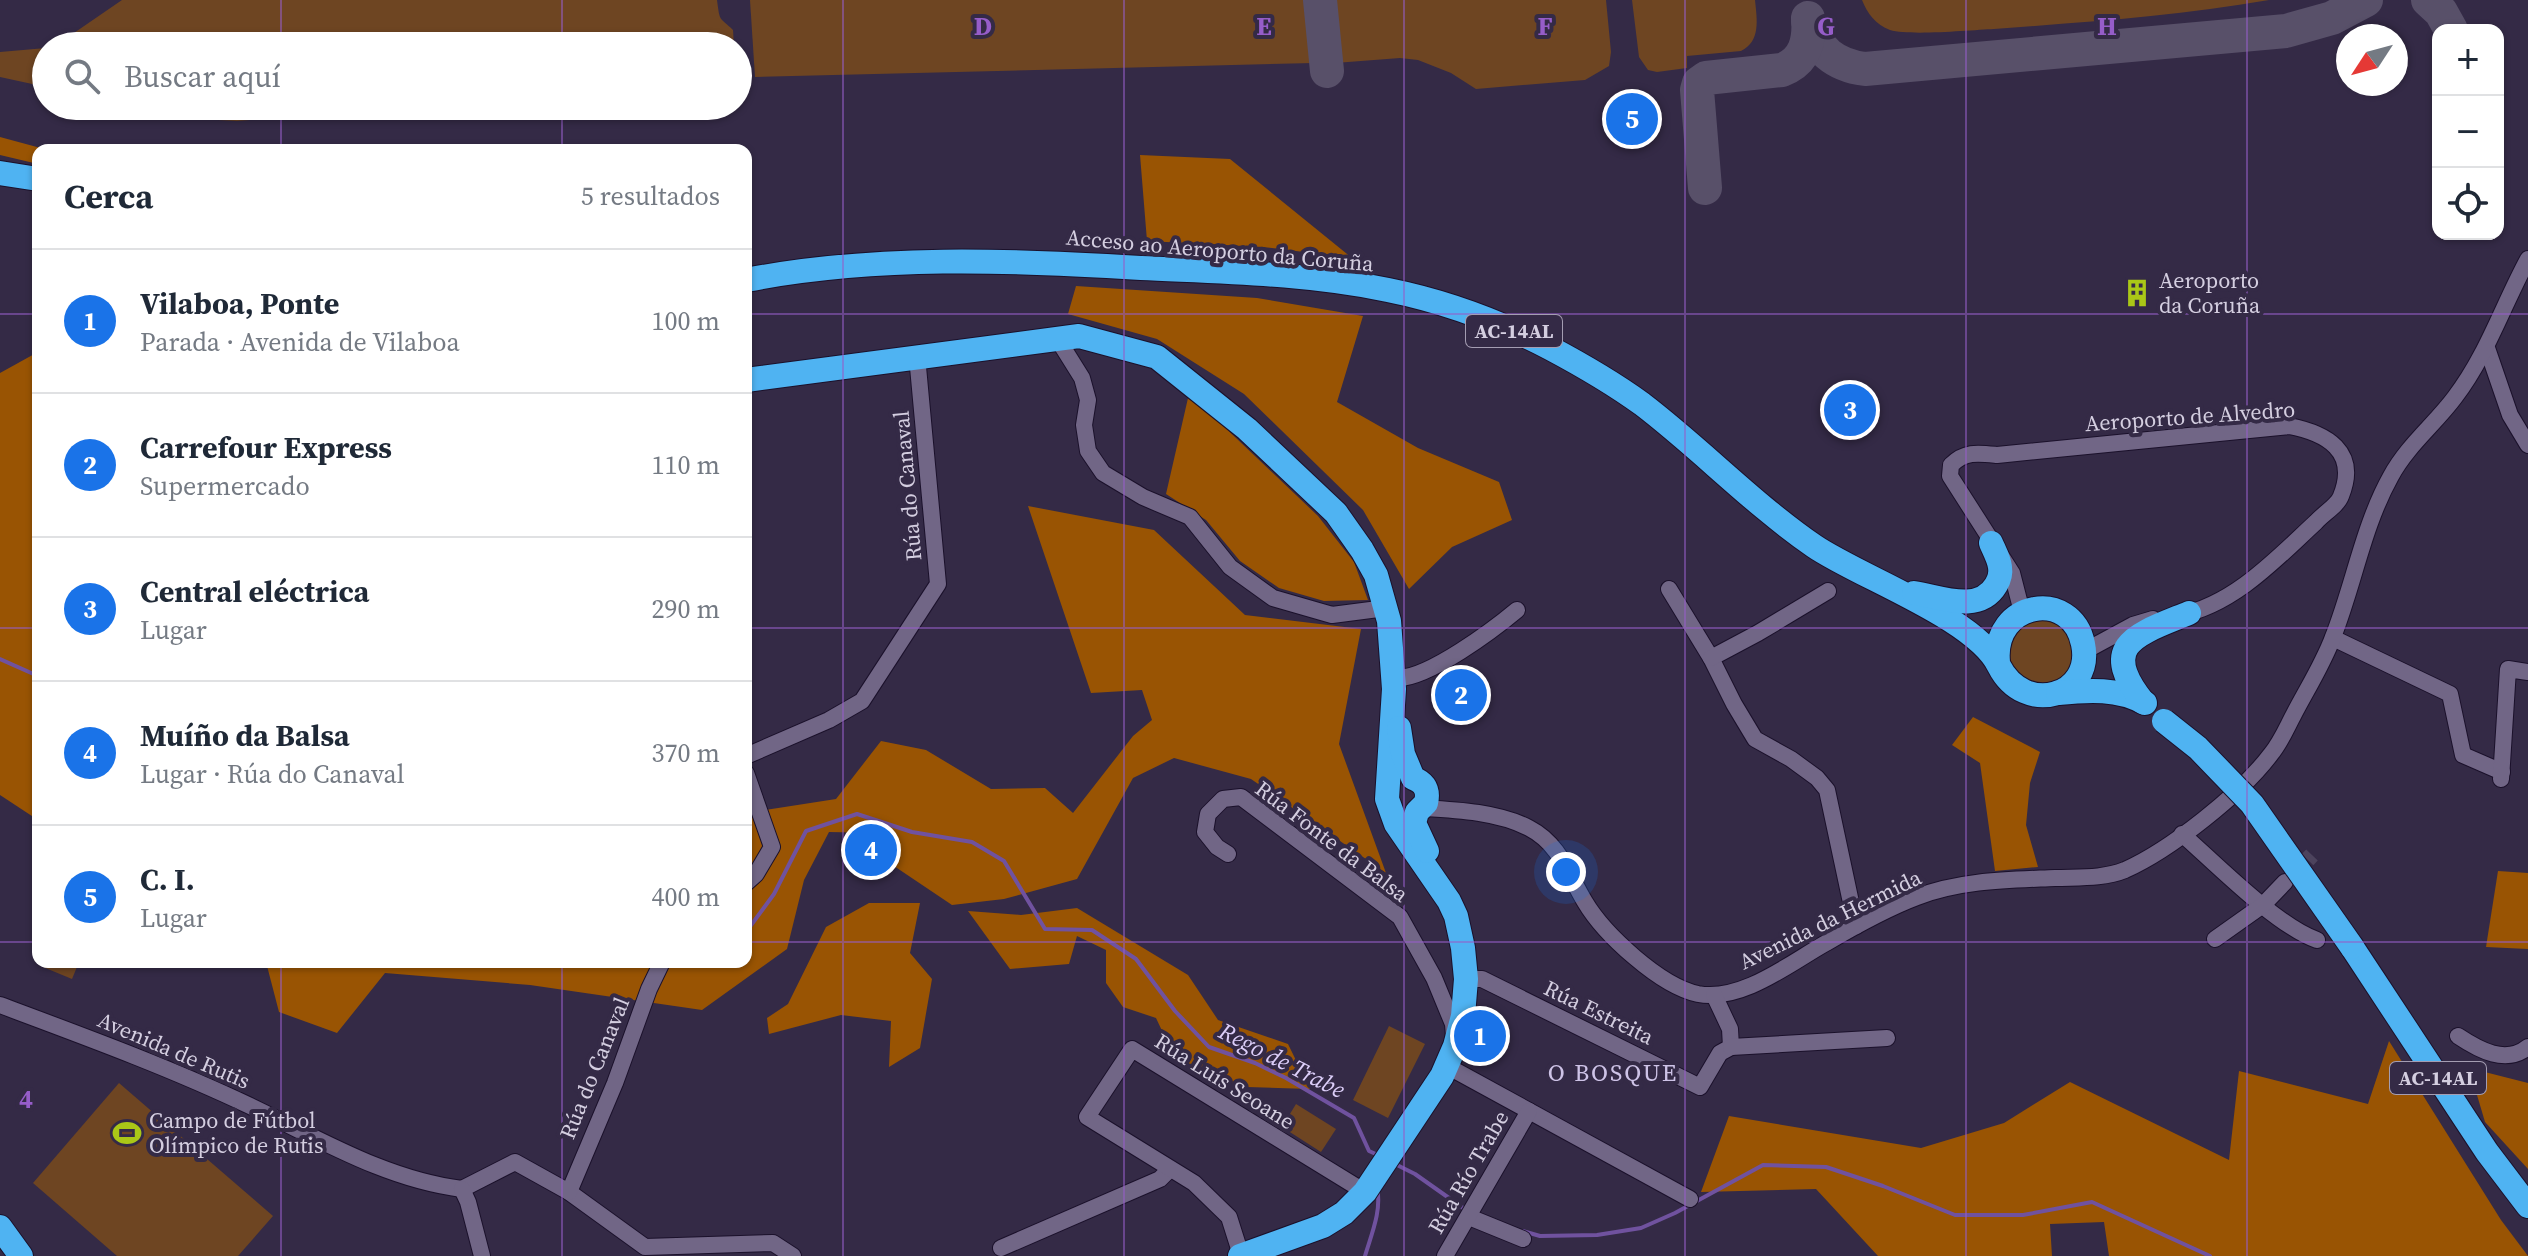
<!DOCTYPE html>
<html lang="es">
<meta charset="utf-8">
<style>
body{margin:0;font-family:"Source Serif 4",serif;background:#f6f6f7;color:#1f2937}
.controls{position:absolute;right:24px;top:24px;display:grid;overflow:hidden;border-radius:16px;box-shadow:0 2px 6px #0004}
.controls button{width:72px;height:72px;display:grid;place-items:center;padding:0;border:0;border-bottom:2px solid #e0e1e3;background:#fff;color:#1f2937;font:40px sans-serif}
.compass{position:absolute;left:2336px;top:24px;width:72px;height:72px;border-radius:50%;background:#fff;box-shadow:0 2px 6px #0004;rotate:234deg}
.you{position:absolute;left:1566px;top:872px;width:28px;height:28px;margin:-20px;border:6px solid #fff;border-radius:50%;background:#1a73e8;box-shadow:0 0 0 12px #1a73e833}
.badge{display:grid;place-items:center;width:52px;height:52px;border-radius:50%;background:#1a73e8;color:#fff;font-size:26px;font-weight:700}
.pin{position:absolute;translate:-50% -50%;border:4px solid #fff;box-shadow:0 2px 8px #0006}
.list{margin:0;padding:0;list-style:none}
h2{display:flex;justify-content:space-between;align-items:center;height:104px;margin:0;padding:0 32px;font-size:34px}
h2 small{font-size:26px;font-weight:400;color:#747a83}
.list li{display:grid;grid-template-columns:52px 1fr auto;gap:24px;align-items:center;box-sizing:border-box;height:144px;padding:0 32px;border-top:2px solid #e0e1e3}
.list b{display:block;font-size:30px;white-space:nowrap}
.list p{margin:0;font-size:26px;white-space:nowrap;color:#747a83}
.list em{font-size:26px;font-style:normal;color:#747a83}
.icon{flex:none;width:44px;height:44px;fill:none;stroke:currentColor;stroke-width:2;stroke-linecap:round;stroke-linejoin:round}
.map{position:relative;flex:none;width:2528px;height:1256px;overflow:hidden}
.search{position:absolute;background:#fff;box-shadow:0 2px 6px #0004;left:32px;top:32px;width:720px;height:88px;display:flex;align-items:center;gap:20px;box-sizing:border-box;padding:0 28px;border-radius:44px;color:#747a83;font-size:30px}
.panel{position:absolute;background:#fff;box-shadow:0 2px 6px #0004;left:32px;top:144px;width:720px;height:824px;border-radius:16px}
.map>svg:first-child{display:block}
</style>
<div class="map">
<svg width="2528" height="1256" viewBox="0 0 2528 1256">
<rect width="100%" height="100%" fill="#342a46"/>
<g fill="#6e4522">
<path d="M122,0H717C720,23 719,16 733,30L734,46H55Z"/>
<path d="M750,0H1309L1314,63L755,77Z"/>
<path d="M1329,0H1606L1611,52L1609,66L1585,80L1476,89L1451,73L1418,60L1400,58L1335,63Z"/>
<path d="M1632,0H1755C1757,20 1761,41 1741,51L1687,56V68L1657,72L1648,70L1639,57Z"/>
<path d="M1862,0H2269C2178,16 2086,22 1994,29C1971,30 1910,36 1890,30C1876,25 1867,13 1862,0Z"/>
<path d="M46,48V87L0,77V52Z"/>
<path d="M126,106H441L237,121L181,118Z"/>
<path d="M2049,617L2075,636L2070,674L2045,686L2026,681L2013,667L2010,658L2009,647L2019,627Z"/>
<path d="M45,962H79L72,979L43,967Z"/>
<path d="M1389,1026L1425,1044L1388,1118L1353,1100Z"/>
<path d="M119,1083L273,1216L238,1256H117L33,1183Z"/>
<path d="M1296,1104L1336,1129L1321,1152L1282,1127Z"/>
</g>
<g fill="#995403">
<path d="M0,137L48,150H38V164L0,155Z"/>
<path d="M1140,155L1230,159L1352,258L1263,247L1147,241Z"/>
<path d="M1076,286L1257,298L1363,316L1337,402L1418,448L1499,482L1512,520L1452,547L1409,589L1363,510L1244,394L1157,339L1068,314Z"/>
<path d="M38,352V820L0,795V373Z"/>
<path d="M1188,398L1215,418L1318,516L1354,562L1368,600L1324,601L1279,588L1240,561L1206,520L1166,494Z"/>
<path d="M1028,506L1154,530L1245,615L1361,629L1339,744L1386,873L1251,779L1174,758L1133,778L1077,879L1004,899L952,905L891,864L877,833L829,832L804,880L787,949L702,1010L530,985L385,973L337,1033L279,1012L266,962H746V813L836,799L881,741L926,750L991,789L1045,788L1073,813L1133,736L1152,720L1142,690L1091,693Z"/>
<path d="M1973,717L2040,752L2030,783L2026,825L2038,867L1995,871L1980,763L1952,745Z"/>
<path d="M2498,871L2528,873V949L2486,947Z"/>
<path d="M869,903H920L910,953L932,979L920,1048L889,1067L891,1021L841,1015L769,1034L767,1018L788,1004L826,927Z"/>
<path d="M1077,908L1188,975L1218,1020L1288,1044L1310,1089L1247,1087L1209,1076L1173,1054L1156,1018L1123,1007L1106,983V950L1077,936L1069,964L1010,969L968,911L1021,915Z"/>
<path d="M2389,1041L2501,1220L2528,1256H2109L2104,1222L2050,1224L2052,1256H1878L1816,1189L1701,1192L1729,1116L1921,1148L2004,1123L2070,1082L2229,1160L2239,1071L2368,1104Z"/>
<path d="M2469,1068L2528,1083V1169L2485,1122Z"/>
</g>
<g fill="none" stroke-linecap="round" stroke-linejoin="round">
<g stroke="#70529f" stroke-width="4">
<path d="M0,659L38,676"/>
<path d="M746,932L774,894L806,831L857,814L912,832L972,842L1004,861L1045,929L1092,930L1136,959L1175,1011L1209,1047L1255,1063L1286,1078L1354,1118L1369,1151L1378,1155"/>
<path d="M1393,1163L1415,1174L1466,1210"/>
<path d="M1523,1231L1540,1236L1597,1235L1641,1228L1675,1213L1763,1165L1826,1167L1883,1186L1955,1215H2023L2092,1202L2210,1256"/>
<path d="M1365,1256C1371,1235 1382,1211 1377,1188"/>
</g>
<g stroke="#585069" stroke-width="34">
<path d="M1320,0L1327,71"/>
<path d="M2428,0L2441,12L2451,30"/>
<path d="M1808,21C1817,51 1835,65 1865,69L2286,31L2332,18L2366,0"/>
<path d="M1705,188L1697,90L1699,83L1706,78L1782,70C1805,61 1810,41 1808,18"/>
</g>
<path stroke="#4c435d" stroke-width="16" stroke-dasharray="16 8" stroke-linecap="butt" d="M2291,877L2312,855"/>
<defs>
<g id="minor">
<path d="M1057,338L1082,378L1088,400L1084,425L1088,451L1103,473L1143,497L1190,517L1230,567L1273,598L1332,615L1386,608"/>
<path d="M2487,348L2510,415L2528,445"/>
<path d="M1669,589L1711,658L1734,704L1755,739L1791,759L1817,778L1827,790L1856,926"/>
<path d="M2022,612L2012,573L1950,476L1951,465C1965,451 1978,453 1997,455L2289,426C2326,433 2359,451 2341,496C2338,505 2323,514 2316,522C2278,557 2234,605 2180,615"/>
<path d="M2333,638L2450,694L2463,755L2502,772"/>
<path d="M2085,651L2133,625L2153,619"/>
<path d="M1711,658L1758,633L1828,591"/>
<path d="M1399,678C1430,677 1493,630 1517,610"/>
<path d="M746,756L829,720L862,701L938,584L917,356"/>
<path d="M746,773L772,847L756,874L746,883"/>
<path d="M2501,779L2508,669L2528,672"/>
<path d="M1422,808C1457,810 1498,812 1529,828C1560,844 1568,874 1585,902C1604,934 1660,986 1698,994C1742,1002 1790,963 1826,943C1855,926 1885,909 1917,897C1962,880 2008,880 2055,878C2078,877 2103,879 2125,870C2170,850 2241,794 2271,754C2281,742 2287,727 2294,714C2307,689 2323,664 2333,637C2354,584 2363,526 2391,476C2407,446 2435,424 2455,397C2487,355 2503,305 2528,259"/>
<path d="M2182,834C2216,864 2277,926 2317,940"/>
<path d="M1228,854L1217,847L1205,832L1208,814L1223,799L1241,797L1400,917L1434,978L1453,1024L1454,1037"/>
<path d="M2215,939L2263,905L2285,882"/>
<path d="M1466,979H1482L1700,1087L1720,1053L1731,1047L1730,1029L1714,995"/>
<path d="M0,1005C83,1036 168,1067 248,1105C318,1138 384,1179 462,1189"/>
<path d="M2458,1036C2479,1050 2506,1065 2528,1047"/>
<path d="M1731,1047L1887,1038"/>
<path d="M1447,1066L1690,1199"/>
<path d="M462,1189L515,1162L569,1192L645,1247L773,1243L793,1256"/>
<path d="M462,1189L468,1202L482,1256"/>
<path d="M569,1192L615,1083L649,989L662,962"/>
<path d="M1469,1217L1523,1239"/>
<path d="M1001,1248L1160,1179L1170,1169"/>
<path d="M1241,1255L1229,1217L1194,1183L1087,1117L1132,1049L1365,1192"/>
<path d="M1445,1256L1529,1111"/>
</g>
<g id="highway">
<path d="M0,173L38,179"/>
<path d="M746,280C876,255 1009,260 1141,268C1223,272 1307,273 1388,290C1443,301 1500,322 1550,348C1582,365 1613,383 1642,404C1701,449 1753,504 1814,546C1859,577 1976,618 1999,666C2025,717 2094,696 2083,644C2072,588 1992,601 1998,662"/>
<path d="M746,380L1079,336L1157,357L1247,429L1336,513L1362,550L1376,575L1389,621L1394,689L1387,799L1396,824L1449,901L1456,916L1463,948L1466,979L1463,1016L1455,1046L1442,1076L1365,1192L1344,1213L1323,1226L1240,1256"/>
<path d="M1914,593C1940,597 1979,614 1996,585C1999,580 2001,573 2000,567C1999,559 1994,550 1991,543"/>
<path d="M2058,693C2088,690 2119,688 2145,703"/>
<path d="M2143,702C2097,644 2138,634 2189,613"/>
<path d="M1399,728L1403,754L1413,778C1425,783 1429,790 1426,803L1417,812L1414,823L1427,851"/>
<path d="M2352,947L2487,1152L2528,1206"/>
<path d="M0,1227L21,1256"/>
</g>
</defs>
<use href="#minor" stroke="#1b112b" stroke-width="18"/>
<use href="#highway" stroke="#1b112b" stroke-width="26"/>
<use href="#minor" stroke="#716686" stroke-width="16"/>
<use href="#highway" stroke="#4fb3f2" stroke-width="24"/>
<defs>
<path id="highway-bridge" d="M2164,721L2198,748L2252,804L2352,947"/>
</defs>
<use href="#highway-bridge" stroke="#1b112b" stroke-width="26" stroke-linecap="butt"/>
<use href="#highway-bridge" stroke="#4fb3f2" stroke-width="24"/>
</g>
<path fill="none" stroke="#965dc9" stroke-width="2" stroke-opacity="0.55" d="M281,0V46M562,0V46M843,0V1256M1124,0V1256M1404,0V1256M1685,0V1256M1966,0V1256M2247,0V1256M281,106V150M562,106V150M0,314H38M746,314H2528M0,628H38M746,628H2528M0,942H38M746,942H2528M281,962V1256M562,962V1256"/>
<defs>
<symbol id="building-bare" viewBox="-9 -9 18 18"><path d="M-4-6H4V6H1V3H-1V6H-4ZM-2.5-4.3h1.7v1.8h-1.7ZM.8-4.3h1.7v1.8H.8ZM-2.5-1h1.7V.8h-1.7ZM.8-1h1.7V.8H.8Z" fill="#aac717" stroke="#342a46" stroke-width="2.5" paint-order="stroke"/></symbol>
<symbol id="stadium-bare" viewBox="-9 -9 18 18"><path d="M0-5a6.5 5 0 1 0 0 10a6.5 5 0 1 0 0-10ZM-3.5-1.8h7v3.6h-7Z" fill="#aac717" stroke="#342a46" stroke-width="2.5" paint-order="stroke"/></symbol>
</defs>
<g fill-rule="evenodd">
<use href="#building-bare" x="2117" y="273" width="40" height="40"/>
<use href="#stadium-bare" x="107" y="1113" width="40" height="40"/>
</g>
<g text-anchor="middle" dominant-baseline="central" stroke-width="8" stroke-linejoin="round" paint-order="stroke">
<g fill="#342a46" stroke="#a49db2" stroke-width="2">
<rect x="1466" y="315" width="96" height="32" rx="6"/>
<rect x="2390" y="1062" width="96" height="32" rx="6"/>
</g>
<g font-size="20" font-weight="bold" fill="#d4cee0">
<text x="1514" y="331">AC-14AL</text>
<text x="2438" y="1078">AC-14AL</text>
</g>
<g font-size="22" fill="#d4cee0" stroke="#342a46">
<text transform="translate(1220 250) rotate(5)">Acceso ao Aeroporto da Coruña</text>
<text transform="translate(2190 416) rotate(-4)">Aeroporto de Alvedro</text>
<text transform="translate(907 486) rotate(-95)">Rúa do Canaval</text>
<text transform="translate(1332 841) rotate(37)">Rúa Fonte da Balsa</text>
<text transform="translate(1830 919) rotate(-26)">Avenida da Hermida</text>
<text transform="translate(1599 1012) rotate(26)">Rúa Estreita</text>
<text transform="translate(174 1050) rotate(23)">Avenida de Rutis</text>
<text transform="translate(594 1068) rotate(-68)">Rúa do Canaval</text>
<text transform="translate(1225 1081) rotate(32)">Rúa Luís Seoane</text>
<text transform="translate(1468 1172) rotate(-60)">Rúa Río Trabe</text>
</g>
<g font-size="22" fill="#d4cee0" stroke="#342a46" text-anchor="start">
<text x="2159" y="280">Aeroporto<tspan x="2159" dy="25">da Coruña</tspan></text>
<text x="149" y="1120">Campo de Fútbol<tspan x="149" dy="25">Olímpico de Rutis</tspan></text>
</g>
<g font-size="24" font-style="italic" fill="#dccef9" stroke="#342a46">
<text transform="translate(1282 1060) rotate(27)">Rego de Trabe</text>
</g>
<g font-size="24" letter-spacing="2" fill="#cec3e7" stroke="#342a46">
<text x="1613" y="1072">O BOSQUE</text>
</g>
</g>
<g font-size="26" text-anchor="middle" font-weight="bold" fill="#965dc9" stroke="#342a46" stroke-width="8" stroke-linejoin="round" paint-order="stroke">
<text x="983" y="35">D</text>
<text x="1264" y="35">E</text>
<text x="1545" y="35">F</text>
<text x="1826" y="35">G</text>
<text x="2107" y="35">H</text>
<text x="26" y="1108">4</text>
</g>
</svg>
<div class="controls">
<button>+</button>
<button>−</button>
<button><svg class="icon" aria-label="locate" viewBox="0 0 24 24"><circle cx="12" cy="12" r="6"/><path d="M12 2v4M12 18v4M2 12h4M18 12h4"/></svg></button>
</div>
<svg class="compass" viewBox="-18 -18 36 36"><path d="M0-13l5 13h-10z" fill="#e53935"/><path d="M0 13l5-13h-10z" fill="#747a83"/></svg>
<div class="you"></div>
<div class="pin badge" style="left:1480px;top:1036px">1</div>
<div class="pin badge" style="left:1461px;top:695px">2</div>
<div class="pin badge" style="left:1850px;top:410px">3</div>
<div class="pin badge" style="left:871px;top:850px">4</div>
<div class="pin badge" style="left:1632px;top:119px">5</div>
<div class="search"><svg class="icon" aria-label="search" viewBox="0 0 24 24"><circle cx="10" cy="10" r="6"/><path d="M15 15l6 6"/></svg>Buscar aquí</div>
<section class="panel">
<h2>Cerca<small>5 resultados</small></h2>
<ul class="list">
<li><span class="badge">1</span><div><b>Vilaboa, Ponte</b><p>Parada · Avenida de Vilaboa</p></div><em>100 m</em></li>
<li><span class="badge">2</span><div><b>Carrefour Express</b><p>Supermercado</p></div><em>110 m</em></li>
<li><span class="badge">3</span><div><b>Central eléctrica</b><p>Lugar</p></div><em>290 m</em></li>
<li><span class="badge">4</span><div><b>Muíño da Balsa</b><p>Lugar · Rúa do Canaval</p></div><em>370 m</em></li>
<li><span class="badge">5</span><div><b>C. I.</b><p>Lugar</p></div><em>400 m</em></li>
</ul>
</section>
</div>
